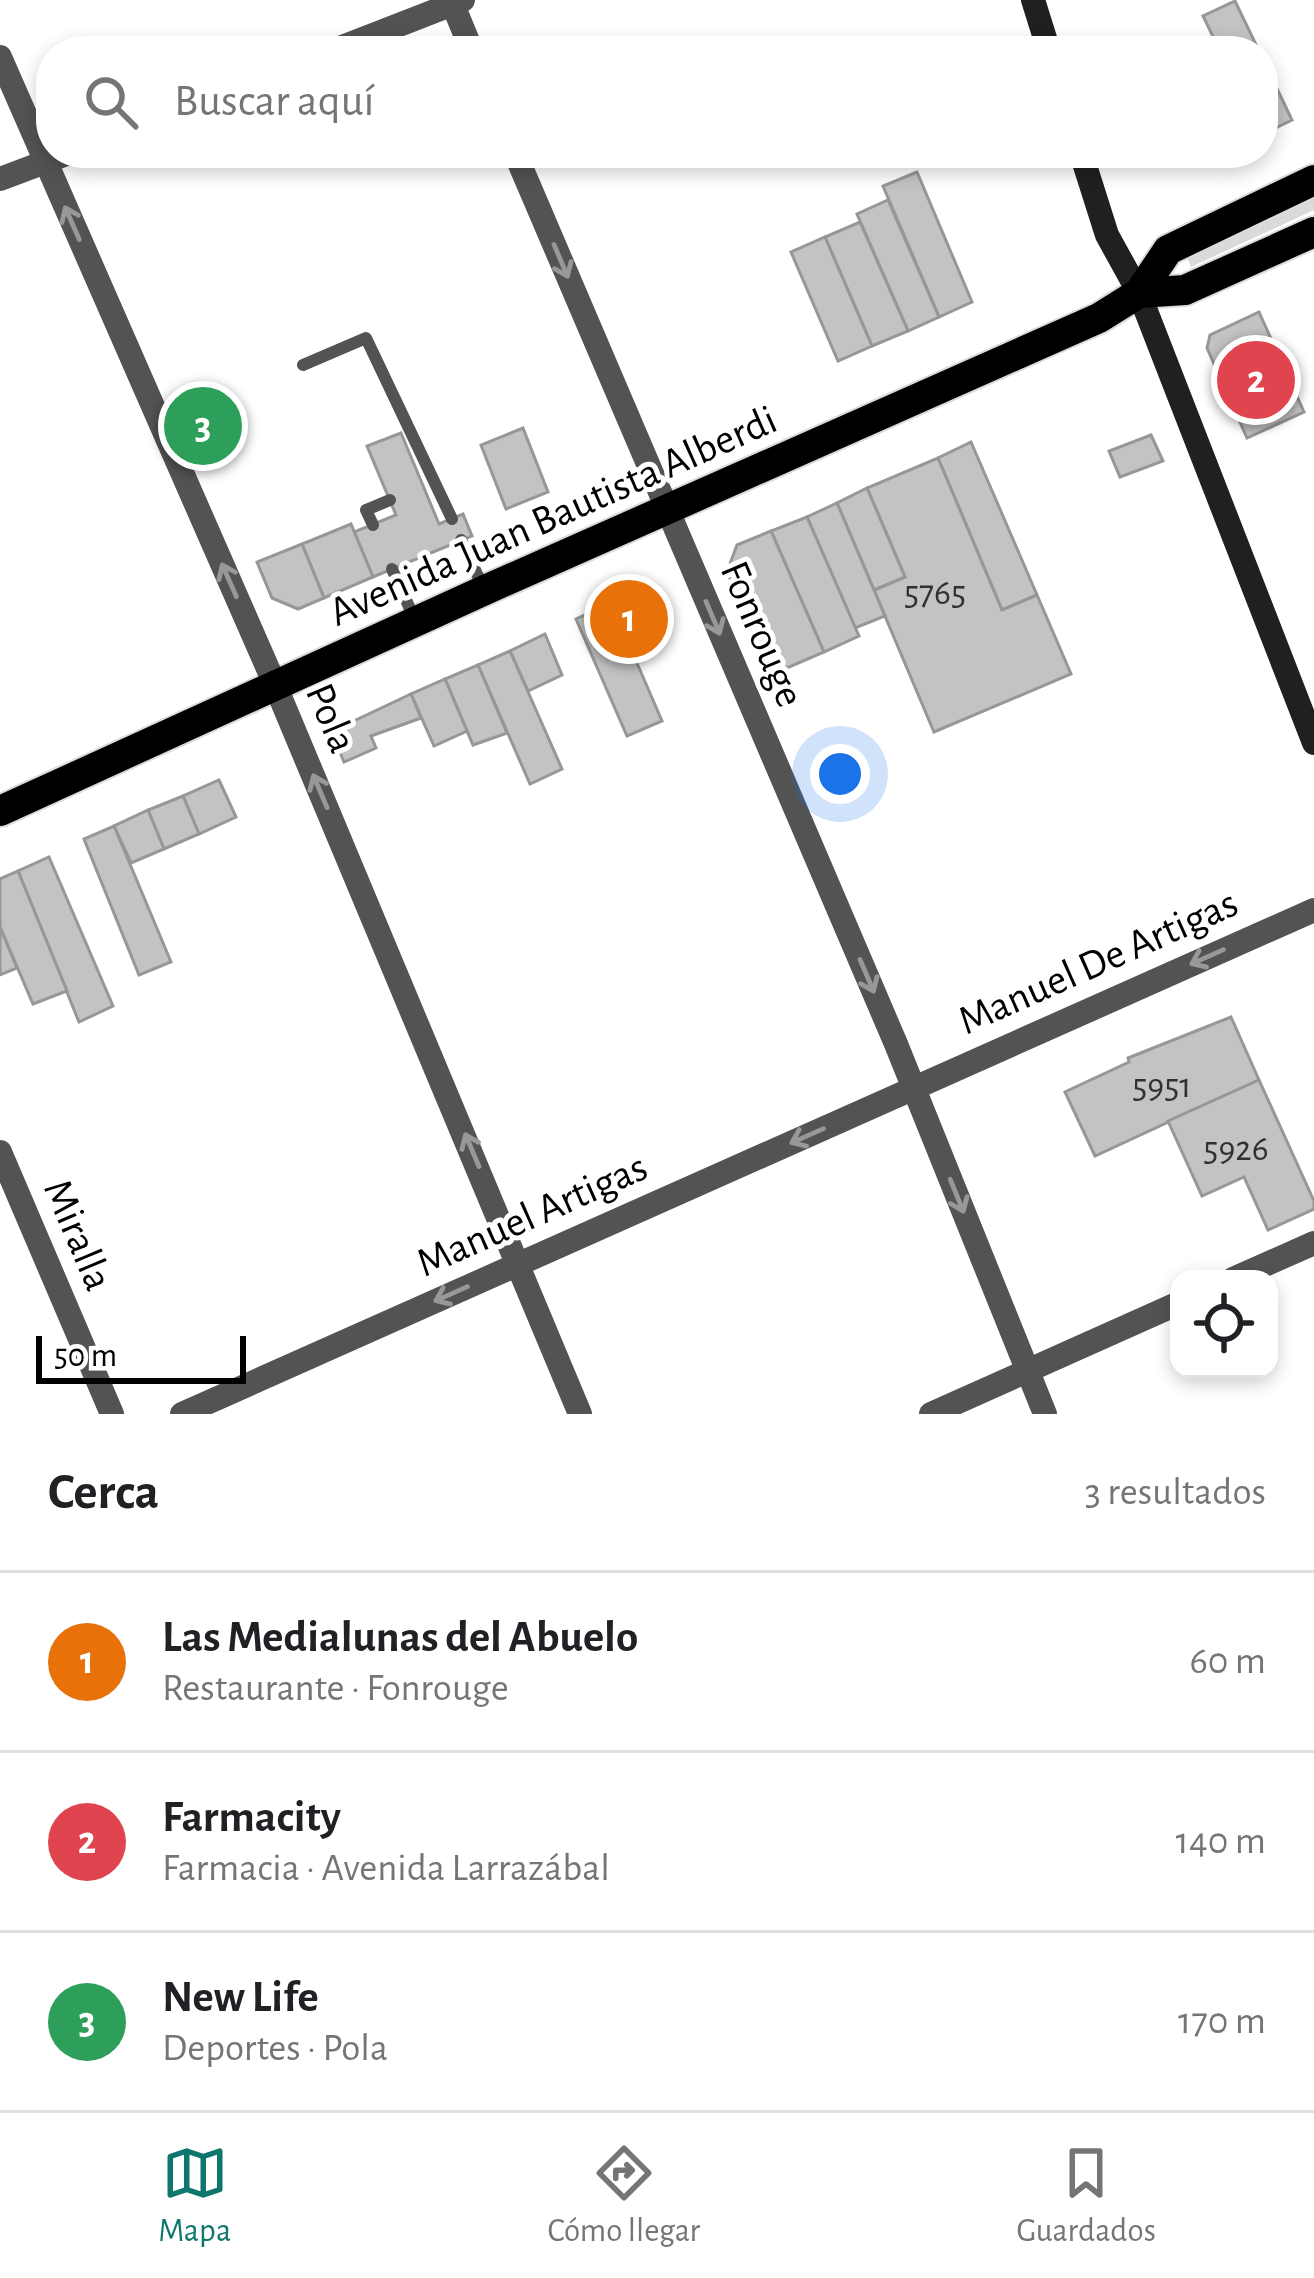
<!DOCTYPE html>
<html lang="es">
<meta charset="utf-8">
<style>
body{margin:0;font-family:"Alegreya Sans",sans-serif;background:#f6f6f6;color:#202124}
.controls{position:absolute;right:36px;bottom:36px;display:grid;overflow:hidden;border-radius:24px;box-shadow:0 6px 18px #0003}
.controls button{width:108px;height:108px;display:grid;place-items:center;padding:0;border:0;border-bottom:3px solid #e0e0e0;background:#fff;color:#202124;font:60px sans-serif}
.scale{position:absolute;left:36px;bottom:30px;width:210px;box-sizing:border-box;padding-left:12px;border:6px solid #000;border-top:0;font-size:33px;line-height:42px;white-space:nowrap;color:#000;-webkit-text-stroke:9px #fff;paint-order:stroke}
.you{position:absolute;left:840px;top:774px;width:42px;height:42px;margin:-30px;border:9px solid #fff;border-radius:50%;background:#1a73e8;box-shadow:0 0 0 18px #1a73e833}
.badge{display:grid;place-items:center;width:78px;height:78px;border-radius:50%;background:#0f766e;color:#fff;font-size:39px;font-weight:700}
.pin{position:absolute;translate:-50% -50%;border:6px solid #fff;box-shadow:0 3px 12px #0006}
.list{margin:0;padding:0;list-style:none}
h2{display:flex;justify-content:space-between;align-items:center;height:156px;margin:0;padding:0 48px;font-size:51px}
h2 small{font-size:39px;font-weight:400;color:#757577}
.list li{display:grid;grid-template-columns:78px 1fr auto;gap:36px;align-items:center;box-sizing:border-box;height:180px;padding:0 48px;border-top:3px solid #e0e0e0}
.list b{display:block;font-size:45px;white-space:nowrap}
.list p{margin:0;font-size:39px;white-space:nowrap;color:#757577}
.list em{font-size:39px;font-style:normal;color:#757577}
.icon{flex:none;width:66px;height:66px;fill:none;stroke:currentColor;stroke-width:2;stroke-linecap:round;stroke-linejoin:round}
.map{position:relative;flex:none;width:1314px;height:1414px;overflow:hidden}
.search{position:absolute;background:#fff;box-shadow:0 6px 18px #0003;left:36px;right:36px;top:36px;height:132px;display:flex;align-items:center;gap:30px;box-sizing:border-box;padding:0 42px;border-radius:48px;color:#757577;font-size:45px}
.sheet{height:696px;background:#fff}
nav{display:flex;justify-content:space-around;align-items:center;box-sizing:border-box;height:168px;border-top:3px solid #e0e0e0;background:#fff;font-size:33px;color:#757577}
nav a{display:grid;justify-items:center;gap:6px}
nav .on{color:#0f766e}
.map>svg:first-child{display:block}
</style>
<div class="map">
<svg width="1314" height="1414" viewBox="0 0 1314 1414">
<rect width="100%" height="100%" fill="#fff"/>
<path fill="#dadada" d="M1314,198V210L1191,267L1187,258Z"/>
<g fill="#c3c3c3" stroke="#979797" stroke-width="3">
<path d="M1235,1L1259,51H1220L1203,16Z"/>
<path d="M1263,59L1292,120L1263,134Z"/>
<path d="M917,172L972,302L939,317L883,186Z"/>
<path d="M888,200L939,317L908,331L857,214Z"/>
<path d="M860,222L908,331L872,346L825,237Z"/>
<path d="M825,237L872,346L838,361L791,252Z"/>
<path d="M1259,312L1304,412L1247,438L1207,348L1210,335Z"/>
<path d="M523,428L548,492L506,509L481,445Z"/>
<path d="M401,433L439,524L463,514L472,536L373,577L354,532L396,515L367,446Z"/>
<path d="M1151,435L1163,461L1120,477L1109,451Z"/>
<path d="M971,442L1037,595L1002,610L938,458Z"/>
<path d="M938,458L1002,610L1037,595L1071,674L934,732L874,590L905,577L867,488Z"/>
<path d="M867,488L905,577L874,590L837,503Z"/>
<path d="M837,503L885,616L855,628L807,517Z"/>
<path d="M807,517L859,636L824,652L771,531Z"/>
<path d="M351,524L373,577L324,598L302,544Z"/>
<path d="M771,531L824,652L773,674L727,572L737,545Z"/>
<path d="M302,544L324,598L298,609L272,598L257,562Z"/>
<path d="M630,595L647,635L629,642L611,603Z"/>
<path d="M611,603L662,721L627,736L576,619Z"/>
<path d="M545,634L562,675L528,691L510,651Z"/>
<path d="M510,651L562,769L530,784L478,665Z"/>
<path d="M478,665L507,733L473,745L445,679Z"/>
<path d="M445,679L467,731L434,746L411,694Z"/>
<path d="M411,694L421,718L371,736L376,748L344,762L335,741L341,727Z"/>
<path d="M219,780L236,817L199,834L183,796Z"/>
<path d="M183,796L199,834L164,849L148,810Z"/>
<path d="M148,810L164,849L131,863L114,826Z"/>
<path d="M114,826L171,962L139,975L84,839Z"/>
<path d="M49,857L113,1006L79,1022L18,871Z"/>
<path d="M18,871L67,991L33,1004L0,927V879Z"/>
<path d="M0,927L17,968L0,975Z"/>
<path d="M1231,1017L1259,1080L1095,1156L1065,1092L1129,1062L1128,1058Z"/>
<path d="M1259,1080L1314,1201V1209L1268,1230L1244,1177L1202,1196L1168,1121Z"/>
</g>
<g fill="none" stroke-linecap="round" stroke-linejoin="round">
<defs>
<g id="primary">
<path d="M1139,293L1185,290L1314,232"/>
<path d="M0,811L485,590L1099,318L1139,293L1168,250L1314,180"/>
</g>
</defs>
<use href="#primary" stroke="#dbdbdb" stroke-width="34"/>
<g stroke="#535353" stroke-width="12">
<path d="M303,365L366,338L452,519"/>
<path d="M373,525L366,510L390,500"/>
<path d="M461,540L484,589"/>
<path d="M392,569L416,622"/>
</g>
<g stroke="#535353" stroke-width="24">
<path d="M451,0L472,51"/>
<path d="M332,51L463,0"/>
<path d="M0,57L276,687L580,1414"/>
<path d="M515,153L896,1044L1045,1414"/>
<path d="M0,179L69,153"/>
<path d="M0,1152L112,1414"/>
<path d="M1233,1279L1314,1243"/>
<path d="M182,1414L1314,910"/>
<path d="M931,1414L1179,1303"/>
</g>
<g stroke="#202020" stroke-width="24">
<path d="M1033,0L1049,51"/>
<path d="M1081,153L1107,235L1139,293L1314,743"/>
</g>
<use href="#primary" stroke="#000" stroke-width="30"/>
</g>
<defs><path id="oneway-shaft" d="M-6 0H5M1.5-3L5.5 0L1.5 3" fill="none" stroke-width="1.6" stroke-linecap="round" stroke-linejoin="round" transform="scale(3)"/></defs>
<g stroke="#989898">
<use href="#oneway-shaft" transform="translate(72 223) rotate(-114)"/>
<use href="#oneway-shaft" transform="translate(561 261) rotate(67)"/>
<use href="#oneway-shaft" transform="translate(229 580) rotate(-114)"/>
<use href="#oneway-shaft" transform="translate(713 618) rotate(67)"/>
<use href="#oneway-shaft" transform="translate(320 791) rotate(-113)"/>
<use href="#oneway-shaft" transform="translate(1207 957) rotate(156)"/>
<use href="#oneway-shaft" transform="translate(867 976) rotate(67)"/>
<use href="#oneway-shaft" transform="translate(807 1136) rotate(156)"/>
<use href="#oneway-shaft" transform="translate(472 1150) rotate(-113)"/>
<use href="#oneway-shaft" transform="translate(957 1196) rotate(68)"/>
<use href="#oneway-shaft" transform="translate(451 1294) rotate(156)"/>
</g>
<g text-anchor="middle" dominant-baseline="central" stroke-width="10" stroke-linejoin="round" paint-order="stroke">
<g font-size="36" fill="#313131">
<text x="935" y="593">5765</text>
<text x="1162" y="1086">5951</text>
<text x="1236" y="1149">5926</text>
</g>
<g font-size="42" fill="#000" stroke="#fff">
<text transform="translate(553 516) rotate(-24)">Avenida Juan Bautista Alberdi</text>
<text transform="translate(762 634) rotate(67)">Fonrouge</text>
<text transform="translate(331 718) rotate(67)">Pola</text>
<text transform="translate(1098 962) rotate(-24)">Manuel De Artigas</text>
<text transform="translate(532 1215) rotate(-24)">Manuel Artigas</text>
<text transform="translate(78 1235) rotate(67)">Miralla</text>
</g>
</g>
</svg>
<div class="controls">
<button><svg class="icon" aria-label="locate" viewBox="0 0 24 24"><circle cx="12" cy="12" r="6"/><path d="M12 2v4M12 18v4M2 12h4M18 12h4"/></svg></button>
</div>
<div class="scale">50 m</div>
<div class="you"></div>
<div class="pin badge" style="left:629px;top:619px;background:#e8710a">1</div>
<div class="pin badge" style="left:1256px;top:380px;background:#e0444e">2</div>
<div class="pin badge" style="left:203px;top:426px;background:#2e9e5b">3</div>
<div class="search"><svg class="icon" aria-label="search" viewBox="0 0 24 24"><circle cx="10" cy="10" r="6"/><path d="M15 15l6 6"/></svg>Buscar aquí</div>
</div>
<section class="sheet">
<h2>Cerca<small>3 resultados</small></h2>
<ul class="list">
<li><span class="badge" style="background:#e8710a">1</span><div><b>Las Medialunas del Abuelo</b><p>Restaurante · Fonrouge</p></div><em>60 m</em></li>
<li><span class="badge" style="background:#e0444e">2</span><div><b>Farmacity</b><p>Farmacia · Avenida Larrazábal</p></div><em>140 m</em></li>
<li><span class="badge" style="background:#2e9e5b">3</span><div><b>New Life</b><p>Deportes · Pola</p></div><em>170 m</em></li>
</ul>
</section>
<nav>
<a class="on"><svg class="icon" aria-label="map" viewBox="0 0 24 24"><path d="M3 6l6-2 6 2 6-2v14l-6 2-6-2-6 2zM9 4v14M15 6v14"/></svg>Mapa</a>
<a><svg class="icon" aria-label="directions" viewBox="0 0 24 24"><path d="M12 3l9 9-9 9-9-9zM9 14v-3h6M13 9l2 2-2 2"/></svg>Cómo llegar</a>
<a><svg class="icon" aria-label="saved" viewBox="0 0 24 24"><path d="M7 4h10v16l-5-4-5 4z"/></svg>Guardados</a>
</nav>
